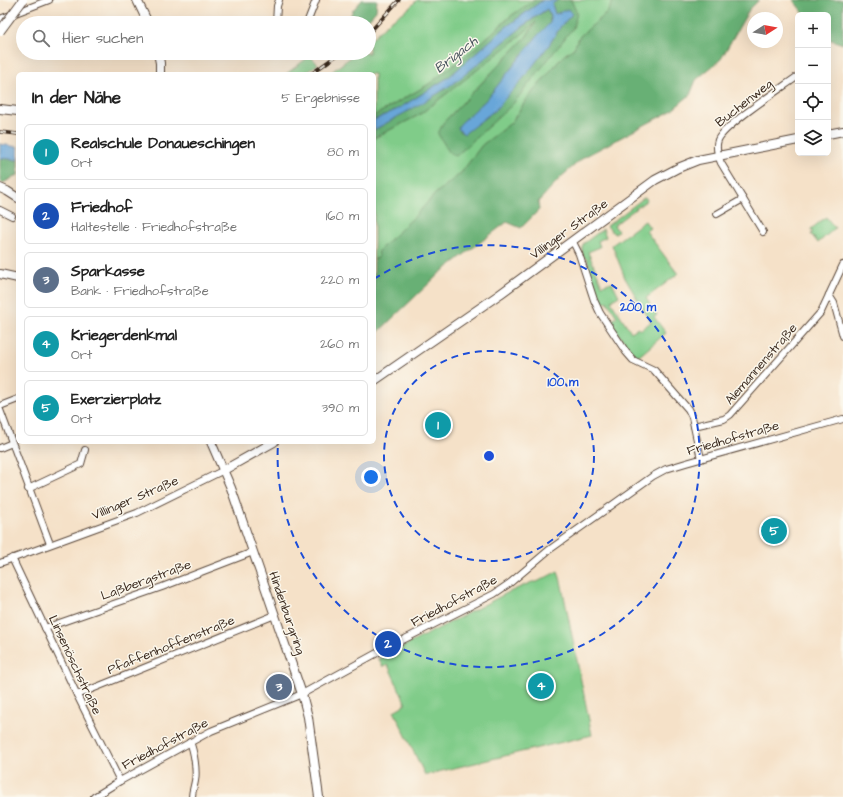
<!DOCTYPE html>
<html lang="de">
<meta charset="utf-8">
<style>
body{margin:0;font-family:"Architects Daughter",sans-serif;background:#f2f2f2;color:#222}
.controls{position:absolute;right:12px;top:12px;display:grid;overflow:hidden;border-radius:6px;box-shadow:0 4px 16px #0002}
.controls button{width:36px;height:36px;display:grid;place-items:center;padding:0;border:0;border-bottom:1px solid #e0e0e0;background:#fff;color:#222;font:20px sans-serif}
.compass{position:absolute;left:747px;top:12px;width:36px;height:36px;border-radius:50%;background:#fff;box-shadow:0 4px 16px #0002;rotate:79deg}
.you{position:absolute;left:371px;top:477px;width:14px;height:14px;margin:-10px;border:3px solid #fff;border-radius:50%;background:#1a73e8;box-shadow:0 0 0 6px #1a73e833}
.badge{display:grid;place-items:center;width:26px;height:26px;border-radius:50%;background:#b5179e;color:#fff;font-size:13px;font-weight:700}
.pin{position:absolute;translate:-50% -50%;border:2px solid #fff;box-shadow:0 1px 4px #0006}
.list{margin:0;padding:0;list-style:none}
h2{display:flex;justify-content:space-between;align-items:center;height:52px;margin:0;padding:0 16px;font-size:17px}
h2 small{font-size:13px;font-weight:400;color:#767676}
.list li{display:grid;grid-template-columns:26px 1fr auto;gap:12px;align-items:center;box-sizing:border-box;height:56px;margin:0 8px 8px;padding:0 8px;border:1px solid #e0e0e0;border-radius:6px}
.list b{display:block;font-size:15px;white-space:nowrap}
.list p{margin:0;font-size:13px;white-space:nowrap;color:#767676}
.list em{font-size:13px;font-style:normal;color:#767676}
.icon{flex:none;width:22px;height:22px;fill:none;stroke:currentColor;stroke-width:2;stroke-linecap:round;stroke-linejoin:round}
.map{position:relative;flex:none;width:843px;height:797px;overflow:hidden}
.search{position:absolute;background:#fff;box-shadow:0 4px 16px #0002;left:16px;top:16px;width:360px;height:44px;display:flex;align-items:center;gap:10px;box-sizing:border-box;padding:0 14px;border-radius:22px;color:#767676;font-size:15px}
.panel{position:absolute;background:#fff;box-shadow:0 4px 16px #0002;left:16px;top:72px;width:360px;height:372px;border-radius:6px}
.map>svg:first-child{display:block}
</style>
<div class="map">
<svg width="843" height="797" viewBox="0 0 843 797">
<rect width="100%" height="100%" fill="#fbf7ec"/>
<filter id="ink" filterUnits="userSpaceOnUse"><feTurbulence type="fractalNoise" baseFrequency=".025" numOctaves="2"/><feDisplacementMap in="SourceGraphic" scale="8" xChannelSelector="R" yChannelSelector="G"/><feConvolveMatrix kernelMatrix="1 2 1 2 8 2 1 2 1" color-interpolation-filters="sRGB"/></filter>
<filter id="wash" filterUnits="userSpaceOnUse"><feTurbulence type="fractalNoise" baseFrequency=".012" numOctaves="4" result="noise"/><feDisplacementMap in="SourceGraphic" scale="16" xChannelSelector="R" yChannelSelector="G"/><feGaussianBlur stdDeviation="0.9" result="paint"/><feColorMatrix in="noise" values="0 0 0 0 0 0 0 0 0 0 0 0 0 0 0 0 0 1.4 0 .05"/><feComposite in="paint" operator="in"/></filter>
<g filter="url(#wash)">
<rect width="100%" height="100%" fill="#f5e1c8"/>
<g fill="#80cc89" stroke="#5e7b54">
<path d="M417,0H535L512,15L472,51L429,84L374,116V74H329L356,53H369V41L389,22L408,9Z"/>
<path d="M571,0H614L607,13L579,37L574,48L563,56L527,99L511,123L482,145L461,173L435,194L378,258L374,260V138L419,115L513,42L537,20L526,37L443,123L456,156L472,141L573,28Z"/>
<path d="M310,56L318,64L304,74H286Z"/>
<path d="M645,197L647,200L614,225L618,231L614,234L607,226Z"/>
<path d="M826,217L835,228L818,243L811,234L813,232L811,229Z"/>
<path d="M645,221L650,228L646,231L678,274L646,298L657,315L654,317L666,333L637,358L609,322L617,317L607,301L599,306L587,272L590,269L587,259L583,257L582,249L583,244L603,229L606,237L598,241L600,247L588,252L602,285L612,282L619,296L611,301L631,332L638,328L640,330L651,322L625,278L612,245Z"/>
<path d="M558,571L561,581L592,735L425,775L394,711L406,704L388,665L383,667L379,659L507,593L532,582H537Z"/>
</g>
<g fill="#68b075" stroke="#526d4a">
<path d="M362,0H377L376,11L365,23H347L353,10Z"/>
<path d="M535,0H543L506,27L449,77L398,109L374,120V116L429,84L472,51L512,15Z"/>
<path d="M558,0H571L577,13L573,28L513,104L456,156L449,152L438,134L443,123L526,37L536,22L513,42L419,115L374,138V130L435,95L510,36L547,9L550,15V23L538,35L486,100L460,124V132L464,133L495,110L549,45L561,26L572,14H555L552,4Z"/>
<path d="M614,0H759L749,10L721,59L696,80L690,95L671,111L584,157L561,177L538,202L539,210L521,228L507,222L440,273L374,336V260L378,258V251L415,216L435,194L461,173L482,145L511,123L527,99L563,56L574,48L579,37L607,13Z"/>
<path d="M793,0H843V44L828,39V15H805Z"/>
<path d="M0,158L18,160V175L3,183L0,182Z"/>
</g>
<g fill="#67a6d9" stroke="#51687c">
<path d="M543,0H558L552,4L555,14L568,9L572,14L561,26L549,45L522,80L495,110L464,134L459,130L458,127L460,124L486,100L538,35L550,23V15L547,9C515,30 488,57 458,80C432,99 402,114 374,130V120L398,109L449,77L506,27Z"/>
<path d="M0,144L18,147V160L0,158Z"/>
</g>
</g>
<g filter="url(#ink)">
<g fill="none" stroke-linecap="round" stroke-linejoin="round">
<defs>
<g id="street">
<path d="M0,19L49,0"/>
<path d="M276,23L277,6L279,0"/>
<path d="M307,23L316,0"/>
<path d="M0,210L12,216"/>
<path d="M717,214L743,199"/>
<path d="M763,232L721,163C718,156 715,148 718,140C724,125 782,88 798,76"/>
<path d="M573,242L579,254L594,300L600,313L626,352L633,360L654,370L688,409L692,417L701,459"/>
<path d="M829,295L834,303L843,336"/>
<path d="M0,406L18,399"/>
<path d="M0,410L50,544"/>
<path d="M694,426L724,419L730,415L821,312L843,265"/>
<path d="M0,448L12,443"/>
<path d="M28,489L81,464L85,450"/>
<path d="M12,558L77,695L120,781"/>
<path d="M0,563L137,513L224,470"/>
<path d="M45,628L162,587L253,552"/>
<path d="M77,695L275,615"/>
<path d="M190,742C194,751 197,771 195,781C194,787 192,791 192,797"/>
<path d="M94,797L120,781L211,731L302,694L377,653L494,594L510,583L549,550L653,476L666,469L686,463L843,419"/>
</g>
<g id="secondary">
<path d="M137,0L148,23"/>
<path d="M158,53L160,63V74"/>
<path d="M0,109L18,111"/>
<path d="M828,134L843,131"/>
<path d="M0,188L7,191L18,198"/>
<path d="M0,274L18,278"/>
<path d="M374,381L500,294L655,180L678,168L698,160L798,140"/>
<path d="M211,442L231,488L302,694L308,717L319,797"/>
<path d="M224,470L274,442"/>
</g>
</defs>
<use href="#street" stroke="#574538" stroke-width="8"/>
<use href="#secondary" stroke="#574538" stroke-width="10"/>
<use href="#street" stroke="#fff" stroke-width="6"/>
<use href="#secondary" stroke="#fff" stroke-width="8"/>
<defs>
<g id="rail">
<path d="M369,33L399,0"/>
<path d="M311,74L340,53"/>
<path d="M0,132L18,134"/>
</g>
</defs>
<use href="#rail" stroke="#3b2a1e" stroke-width="3.5"/>
<use href="#rail" stroke="#fbf7ec" stroke-width="2" stroke-dasharray="6" stroke-linecap="butt"/>
<defs>
<path id="secondary-bridge" d="M0,31L23,0"/>
</defs>
<use href="#secondary-bridge" stroke="#574538" stroke-width="10" stroke-linecap="butt"/>
<use href="#secondary-bridge" stroke="#fff" stroke-width="8"/>
</g>
</g>
<g fill="none" stroke="#1d4ed8" stroke-width="2" stroke-dasharray="7 5">
<circle cx="489" cy="456" r="105"/>
<path d="M374 279A211 211 0 1 1 278 443"/>
</g>
<g text-anchor="middle" dominant-baseline="central" stroke-width="3" stroke-linejoin="round" paint-order="stroke">
<g font-size="13" fill="#3b2a1e" stroke="#fbf7ec">
<text transform="translate(744 103) rotate(-38)">Buchenweg</text>
<text transform="translate(569 229) rotate(-36)">Villinger Straße</text>
<text transform="translate(761 364) rotate(-49)">Alemannenstraße</text>
<text transform="translate(733 438) rotate(-16)">Friedhofstraße</text>
<text transform="translate(135 498) rotate(-23)">Villinger Straße</text>
<text transform="translate(146 580) rotate(-20)">Laßbergstraße</text>
<text transform="translate(454 601) rotate(-28)">Friedhofstraße</text>
<text transform="translate(287 613) rotate(71)">Hindenburgring</text>
<text transform="translate(171 645) rotate(-22)">Pfaffenhoffenstraße</text>
<text transform="translate(75 665) rotate(65)">Linsenöschstraße</text>
<text transform="translate(165 744) rotate(-28)">Friedhofstraße</text>
</g>
<g font-size="14" font-style="italic" fill="#4a555f" stroke="#fbf7ec">
<text transform="translate(456 55) rotate(-38)">Brigach</text>
</g>
</g>
<circle cx="489" cy="456" r="6" fill="#1d4ed8" stroke="#fbf7ec" stroke-width="2"/>
<g font-size="12" text-anchor="middle" font-weight="bold" fill="#1d4ed8" stroke="#fbf7ec" stroke-width="3" stroke-linejoin="round" paint-order="stroke">
<text x="638" y="311">200 m</text>
<text x="563" y="386">100 m</text>
</g>
</svg>
<div class="controls">
<button>+</button>
<button>−</button>
<button><svg class="icon" aria-label="locate" viewBox="0 0 24 24"><circle cx="12" cy="12" r="6"/><path d="M12 2v4M12 18v4M2 12h4M18 12h4"/></svg></button>
<button><svg class="icon" aria-label="layers" viewBox="0 0 24 24"><path d="M12 4l9 5-9 5-9-5zM3 14l9 5 9-5"/></svg></button>
</div>
<svg class="compass" viewBox="-18 -18 36 36"><path d="M0-13l5 13h-10z" fill="#e53935"/><path d="M0 13l5-13h-10z" fill="#767676"/></svg>
<div class="you"></div>
<div class="pin badge" style="left:438px;top:425px;background:#0f9aa8">1</div>
<div class="pin badge" style="left:388px;top:644px;background:#1a4fb4">2</div>
<div class="pin badge" style="left:279px;top:687px;background:#5c6f8a">3</div>
<div class="pin badge" style="left:541px;top:686px;background:#0f9aa8">4</div>
<div class="pin badge" style="left:774px;top:531px;background:#0f9aa8">5</div>
<div class="search"><svg class="icon" aria-label="search" viewBox="0 0 24 24"><circle cx="10" cy="10" r="6"/><path d="M15 15l6 6"/></svg>Hier suchen</div>
<section class="panel">
<h2>In der Nähe<small>5 Ergebnisse</small></h2>
<ul class="list">
<li><span class="badge" style="background:#0f9aa8">1</span><div><b>Realschule Donaueschingen</b><p>Ort</p></div><em>80 m</em></li>
<li><span class="badge" style="background:#1a4fb4">2</span><div><b>Friedhof</b><p>Haltestelle · Friedhofstraße</p></div><em>160 m</em></li>
<li><span class="badge" style="background:#5c6f8a">3</span><div><b>Sparkasse</b><p>Bank · Friedhofstraße</p></div><em>220 m</em></li>
<li><span class="badge" style="background:#0f9aa8">4</span><div><b>Kriegerdenkmal</b><p>Ort</p></div><em>260 m</em></li>
<li><span class="badge" style="background:#0f9aa8">5</span><div><b>Exerzierplatz</b><p>Ort</p></div><em>390 m</em></li>
</ul>
</section>
</div>
